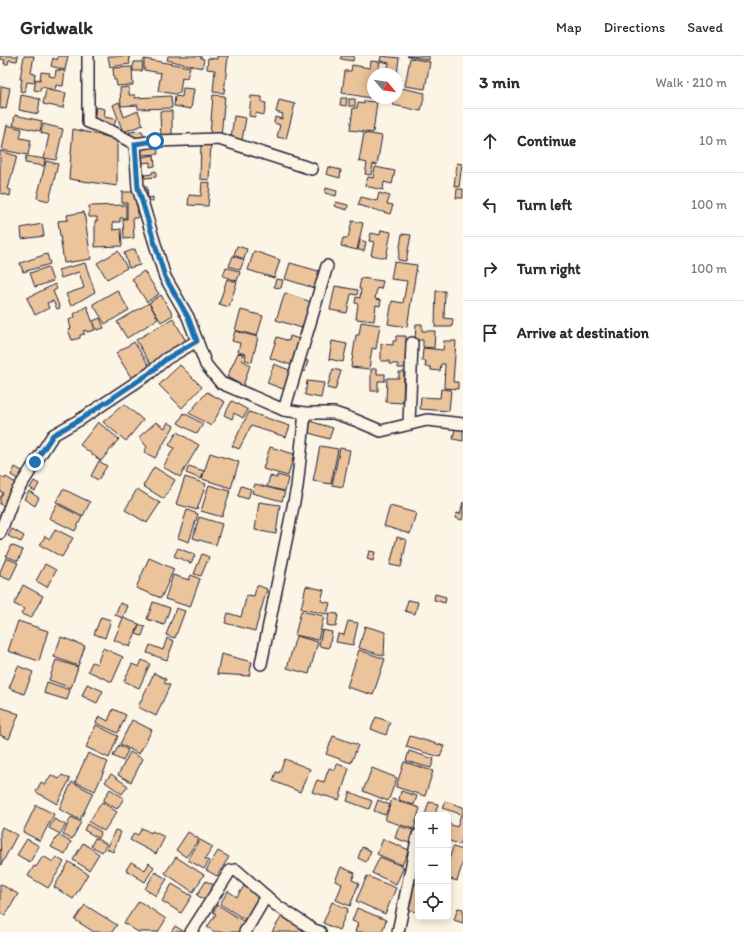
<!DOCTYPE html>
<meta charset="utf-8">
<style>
body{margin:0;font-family:Itim,sans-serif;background:#f7f7f7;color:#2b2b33}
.controls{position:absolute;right:12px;bottom:12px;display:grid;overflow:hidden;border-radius:6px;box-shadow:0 2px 10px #0003}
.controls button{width:36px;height:36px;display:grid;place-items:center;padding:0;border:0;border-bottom:1px solid #e1e1e2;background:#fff;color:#2b2b33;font:20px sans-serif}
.compass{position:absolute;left:367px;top:12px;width:36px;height:36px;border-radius:50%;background:#fff;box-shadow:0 2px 10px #0003;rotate:119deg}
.stop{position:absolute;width:12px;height:12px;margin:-9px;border:3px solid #1f6fb2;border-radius:50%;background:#fff}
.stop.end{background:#1f6fb2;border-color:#fff;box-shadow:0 1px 4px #0008}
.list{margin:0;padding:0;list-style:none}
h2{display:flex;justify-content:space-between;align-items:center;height:52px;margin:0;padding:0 16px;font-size:17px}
h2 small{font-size:13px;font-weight:400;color:#7c7c81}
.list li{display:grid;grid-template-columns:26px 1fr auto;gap:12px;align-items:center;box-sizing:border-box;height:64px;padding:0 16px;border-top:1px solid #e1e1e2}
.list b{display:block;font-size:15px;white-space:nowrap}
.list em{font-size:13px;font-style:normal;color:#7c7c81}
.icon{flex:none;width:22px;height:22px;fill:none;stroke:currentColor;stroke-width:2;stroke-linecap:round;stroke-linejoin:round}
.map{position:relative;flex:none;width:463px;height:876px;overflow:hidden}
header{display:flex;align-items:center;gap:24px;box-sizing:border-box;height:56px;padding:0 20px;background:#fff;border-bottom:1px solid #e1e1e2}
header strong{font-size:19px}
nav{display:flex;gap:22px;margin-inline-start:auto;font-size:14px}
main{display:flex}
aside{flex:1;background:#fff}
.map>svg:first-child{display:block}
</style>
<header>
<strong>Gridwalk</strong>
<nav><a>Map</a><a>Directions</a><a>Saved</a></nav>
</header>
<main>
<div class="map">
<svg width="463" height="876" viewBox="0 0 463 876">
<rect width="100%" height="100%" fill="#fcf5e5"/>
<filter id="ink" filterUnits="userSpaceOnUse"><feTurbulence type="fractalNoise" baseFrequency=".025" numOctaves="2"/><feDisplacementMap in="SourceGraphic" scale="8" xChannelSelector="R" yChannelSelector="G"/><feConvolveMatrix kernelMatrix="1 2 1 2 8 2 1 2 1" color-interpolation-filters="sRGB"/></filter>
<g filter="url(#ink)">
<g fill="#ebc49b" stroke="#22223b">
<path d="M0,0H18L17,5L9,4L8,8H4L5,4L0,3Z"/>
<path d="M24,0H34L31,17L35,18L34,27L27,26L25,36L20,35L22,23H20Z"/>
<path d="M58,0H68L65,14L51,10L53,2L57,4Z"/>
<path d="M108,0H129L130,8L110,11Z"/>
<path d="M168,0H201V2L204,3L202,12L167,4Z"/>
<path d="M217,0H228L224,37L213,36L215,14L207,13L208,2L217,3Z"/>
<path d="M341,0H354L353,5L341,3Z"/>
<path d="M381,0L399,2L397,18H373V42H388V45L342,37L345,15H351L352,9L370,12L371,5L380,6L378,15L387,16L389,7L380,5Z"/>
<path d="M407,0H429V4Z"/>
<path d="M410,2L430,6L425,33L405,30Z"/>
<path d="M144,3L190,11L187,22L182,21L180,36L175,38L158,35L161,17L144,14Z"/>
<path d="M134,6H143L142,15H133V9L134,8Z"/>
<path d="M132,11L133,29L117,30L116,24H114L113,12Z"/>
<path d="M56,14L65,15L63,30L56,29L55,34L41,31L40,35L34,34L36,23L40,24L41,16L50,17L49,20L55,21Z"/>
<path d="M1,30L10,32L6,53L0,52Z"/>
<path d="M129,31V39H135V42L171,40L172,52L138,53V49L121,50L120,32Z"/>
<path d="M397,31L425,37L421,55L393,49L395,42H397Z"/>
<path d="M183,32L194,33L191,53L174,50L175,40L182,41Z"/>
<path d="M46,34L66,37L63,52L43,48Z"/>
<path d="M21,39L40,43L38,58L19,54Z"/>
<path d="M213,39L225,40L221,80L210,79Z"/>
<path d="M251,40L262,41V46L266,47L264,59L256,57L255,61L249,60Z"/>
<path d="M341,42H347L346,50L340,49Z"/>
<rect x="349" y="43" width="6" height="7"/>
<path d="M279,44L295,48L286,83L277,81L280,69L274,67L275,61L282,63L283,58L276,56Z"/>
<path d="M364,45L377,46L373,77L350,74L353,52H357L358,47L364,48Z"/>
<path d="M119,46L124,61L138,55L143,69L123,76L113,49Z"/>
<path d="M96,51L105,53L104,61L116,63L114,70L94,66Z"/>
<path d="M160,55H172V82H161Z"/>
<path d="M15,59L42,65L40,75L13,69Z"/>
<path d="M234,60L246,62L242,84L231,82Z"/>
<path d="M43,68L63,73L56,104L44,102L49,79L41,77Z"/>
<path d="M7,69L22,73L20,82L31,84L28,99L2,94Z"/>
<path d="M73,73L117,83V130L69,123Z"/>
<path d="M142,75L146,85L135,87L129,76Z"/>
<path d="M364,77L382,80L377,109L373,108L371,119L365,118L367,107L359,105Z"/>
<path d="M201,86L211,87L209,124L200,123Z"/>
<path d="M157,87L158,98L141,99L140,88Z"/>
<path d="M0,95L17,100L8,133L11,134L10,140L0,137Z"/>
<path d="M154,99L155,110L150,111V106L143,107L142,101Z"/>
<path d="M26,100L45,103L44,110L25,107Z"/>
<path d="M46,105L58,108L49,145L37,142Z"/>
<path d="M457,107L462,108L459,131L454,130Z"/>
<path d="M328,111L341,114L340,122L326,118Z"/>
<path d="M375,111L395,115L392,128L384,126L383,134L365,130L368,121L373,122Z"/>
<path d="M156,115V121L145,122L144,119L152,118V116Z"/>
<path d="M202,126L210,127L208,150L188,149L189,139L201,140Z"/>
<path d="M140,131H147L148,142L153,141V145H149L150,147L147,148L145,135H140Z"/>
<path d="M326,132L337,135L336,140L325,137Z"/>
<path d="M457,133H463V142H456Z"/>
<path d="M122,136H137L138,162H133L134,182L124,183L123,163H127V147H122Z"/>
<path d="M379,137L390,140L387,148L393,149L390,158L358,149L361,141L377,145Z"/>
<path d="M336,146L348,149L347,154L334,150Z"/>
<path d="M126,149V162H120V166H113V174L121,173L122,190L95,191V165H97V161H89V150Z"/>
<path d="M84,156L91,203L64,207L58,165L68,164L67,159Z"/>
<path d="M352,165L363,167L357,194L341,190L343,182H348Z"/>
<path d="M42,168L44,180L22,183L21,172Z"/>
<path d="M381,174L391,176L386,202L371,199L374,186L369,185L371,177L380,179Z"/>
<path d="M402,178L411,179L406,205L398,204Z"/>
<path d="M360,184L366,186L364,195L358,194Z"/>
<path d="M237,190L247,193L244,203L234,199Z"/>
<path d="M135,193L140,209L129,212L124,197Z"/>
<path d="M118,195L127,212L107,223L97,207Z"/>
<path d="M254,195L280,204L274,222L248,214Z"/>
<path d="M47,198L50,208L23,216L20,207Z"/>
<path d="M233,200L244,204L240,214L229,210Z"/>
<path d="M394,206L417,209L407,271L388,268L392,245L403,247L407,225L391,223Z"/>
<path d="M85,207L95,236L71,250L66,238L84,232L79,216L61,222L58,214Z"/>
<path d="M290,207L322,216L317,233L285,223Z"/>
<path d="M48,211L53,225L35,231L30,217Z"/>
<path d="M226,211L240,216L237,225L223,220Z"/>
<path d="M144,215L159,238L147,246L132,223Z"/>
<path d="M361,222L383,225L381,233L377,232L375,243L381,244L380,250L376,249L374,265L356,263L358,248L355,247L356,241L360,242L361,233H359Z"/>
<path d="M227,223L237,226L229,251L219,248Z"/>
<path d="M276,223L283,224L281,232L274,231Z"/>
<path d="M55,228L57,233L53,235L60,252L57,253L53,245L47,247L49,252L35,259L27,242Z"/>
<path d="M335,230L358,234L357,239L351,238L347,257L330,254Z"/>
<path d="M117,234L129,254L105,268L93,248Z"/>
<path d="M436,235H445L444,262L453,263L452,271H435Z"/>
<path d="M285,237L314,247L305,273L276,264Z"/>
<path d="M161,239L173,259L161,266L149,247Z"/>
<path d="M149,247L158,263L127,282L117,266Z"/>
<path d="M87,250L95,274L87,276L86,274L83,275L85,278L80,279V282L72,284L68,274L71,273L69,264L75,261L74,258Z"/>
<path d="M241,254L263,260L257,280L235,274Z"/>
<path d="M100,262L104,272L97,274L93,265Z"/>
<path d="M173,262L187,287L151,309L136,284Z"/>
<path d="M361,266L380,269L376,293L372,292L369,313L351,311L356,279H359Z"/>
<path d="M416,268H422V275H435L434,292L423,291V284H415Z"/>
<path d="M235,275L258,281L252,306L245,304L246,298L238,296L240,287L232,285Z"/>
<path d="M290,280L302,284L294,310L270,302L277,281L289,285Z"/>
<path d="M396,280H406L405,312H398V308H389V305H381V288L393,289V285H396Z"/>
<path d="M332,285L347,288L343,306L329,303Z"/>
<path d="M444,285H456L453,326H458V333L444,332L445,308H441L440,315L431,314V311H425L426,305H422L423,292L443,294Z"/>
<path d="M134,286L150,311L132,323L116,297Z"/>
<path d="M238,297L243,298L242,304L250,309L243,330L227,321Z"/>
<path d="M304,304L308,305L305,316L301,315Z"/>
<path d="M274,308L292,315L286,334L267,327Z"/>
<path d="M180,309L202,331L182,352L159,329Z"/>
<path d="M333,313L341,315L335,334L327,332Z"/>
<path d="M371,313H377V318H385V325H378V335H371Z"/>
<path d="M399,316H404L403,347L386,346L387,322H399Z"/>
<path d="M307,325L324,327L321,342L305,339Z"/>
<path d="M441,333L451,334L449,355L420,353L421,341L440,342Z"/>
<path d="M207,336L225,346L211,370L189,357Z"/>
<path d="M232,345L248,354L243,362L234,357L232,363L224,359Z"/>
<path d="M124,348L143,364L126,385L103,366Z"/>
<path d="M249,356L290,370L286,381L251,370L239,393L232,390Z"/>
<path d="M184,357L203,368L197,378L178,367Z"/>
<path d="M309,365L333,372L329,383L306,376Z"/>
<path d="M98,366L119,383L101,405L80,389Z"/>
<path d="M156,366L165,372L168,366L174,370L155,402L144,396L147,391L139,381Z"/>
<path d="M455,372L463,374V385L453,383Z"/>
<path d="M177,376L199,389L180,421L163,411L174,392L169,389Z"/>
<path d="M320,390L338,393L331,428L313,425Z"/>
<path d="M270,391L294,398L288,420L263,413Z"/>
<path d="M340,392L350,394L343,431L332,429Z"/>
<path d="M210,397L239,406L231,432L202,423Z"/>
<path d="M99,405L107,410L98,424L91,420Z"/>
<path d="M189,410L204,415L201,423L186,417Z"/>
<path d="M15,411L24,416L19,424L11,419Z"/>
<path d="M154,411L175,424L164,443L143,430Z"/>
<path d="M277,419L288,422L285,435L267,431L270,420L277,422Z"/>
<path d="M0,420L5,423L6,421L16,427L5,444L10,447L7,452L0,448V442L3,437L0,435Z"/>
<path d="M185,421L206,428L197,454L176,448Z"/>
<path d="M34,425L39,428L35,435L30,432Z"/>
<path d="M255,428L285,436L282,445L252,437Z"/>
<path d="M209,429L230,435L222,461L201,455Z"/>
<path d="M241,430L251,433L248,443L238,440Z"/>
<path d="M63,433L90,446L83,460L56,446Z"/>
<path d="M137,433L160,447L147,467L125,454Z"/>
<path d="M29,435L39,442L35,450L24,443Z"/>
<path d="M259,446L280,449L276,478L255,474Z"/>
<path d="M463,446V461L462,464L456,462L457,457L460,458Z"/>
<path d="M57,448L82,461L75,475L49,462Z"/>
<path d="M390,450L416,457L410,478L384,470Z"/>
<path d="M187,454L198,458L189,486L178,482Z"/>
<path d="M199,461L222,468L216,489L193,482Z"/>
<path d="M12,473L24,480L21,486L8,480Z"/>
<path d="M55,473L73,482L62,501L40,489L45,480L50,483Z"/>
<path d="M397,481L407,484L401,511L390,509Z"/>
<path d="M11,489L23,494L18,505L6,500Z"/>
<path d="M178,492L195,499L191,507L174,500Z"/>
<path d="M369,495L375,496L373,505L367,503Z"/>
<path d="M202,498L209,501L201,520L194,518Z"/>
<path d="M6,502L18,507L10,524L0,520V516Z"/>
<path d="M149,502L174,513L161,542L136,532Z"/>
<path d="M45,508L56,514L47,531L36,525Z"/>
<path d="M173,519L189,524L191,519L200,523L190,551L165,543Z"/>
<path d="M23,529L43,540L31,562L21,558L24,553L14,548Z"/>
<path d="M257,529L267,533L255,575L225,567L228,557L241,561L247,539L254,540Z"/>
<path d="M306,530L324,534L321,545L330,547L327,558L301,553Z"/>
<path d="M435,538L446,541L445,547L434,544Z"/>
<path d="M408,544L418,546L415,558L405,555Z"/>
<path d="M153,546L170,552L164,569L147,563Z"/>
<path d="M120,547L128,550L123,562L115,559Z"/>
<path d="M176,552L185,555L175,582L166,579Z"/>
<path d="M301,555L324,560L318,584L295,579Z"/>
<path d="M329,557L338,558L336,571L327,569Z"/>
<path d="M101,561L111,564L105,582L94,578Z"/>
<path d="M123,562L139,568L130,591L114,584Z"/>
<path d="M18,565L48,575L39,605L8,595Z"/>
<path d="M348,565L358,567L353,589L336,586L338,578L344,579Z"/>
<path d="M139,568L145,571L142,580L136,578Z"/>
<path d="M365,570L385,576L384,600L359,592Z"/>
<path d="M322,574L332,576L329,592L319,590Z"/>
<path d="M296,580L318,586L309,618L287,612Z"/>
<path d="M61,581L85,590L78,610L54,601Z"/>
<path d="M167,582L174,585L167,604L147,597L150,589L163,594Z"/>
<path d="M103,592L123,601L112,626L88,615L92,606L97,608Z"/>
<path d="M359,594L385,603L373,639L347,631Z"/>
<path d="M221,598L252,606L249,620L217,618Z"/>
<path d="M56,604L78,611L71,632L49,624Z"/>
<path d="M142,604L150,608L139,632L124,625L132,608L139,611Z"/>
<path d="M18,610L33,616L24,638L9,632Z"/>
<path d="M154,617L166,623L164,627L170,629L156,660L138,651Z"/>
<path d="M47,626L70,634L67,644L44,637Z"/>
<path d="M87,628L103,635L97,647L82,640Z"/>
<path d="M0,651L19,658L9,683L0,679Z"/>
<path d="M113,653L126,659L118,677L96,667L99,660L108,665Z"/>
<path d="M376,661L390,666L386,679L371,673Z"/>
<path d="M132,664L152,674L139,698L120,688Z"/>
<path d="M96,669L118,680L109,702L86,691Z"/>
<path d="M333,680L358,689L351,707L326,698Z"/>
<path d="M410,680L444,690L440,701L406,691Z"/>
<path d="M119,689L128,694L123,705L113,700Z"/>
<path d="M409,695L434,703L431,712L406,705Z"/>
<path d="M130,696L143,703L131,726L118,719Z"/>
<path d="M88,697L108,706L95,735L75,726Z"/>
<path d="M285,703L310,713L300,736L273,725L276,716L279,717Z"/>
<path d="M404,706L433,715L425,740L396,731Z"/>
<path d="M337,708L349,712L339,744L312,736L317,724L324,726L329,712L335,714Z"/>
<path d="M372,712L397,722L388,745L363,735Z"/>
<path d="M111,718L128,730L122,738L105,726Z"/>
<path d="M51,719L59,723L62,719L70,723L57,748L36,736L41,726L45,729Z"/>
<path d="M72,726L93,737L80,764L59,753Z"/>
<path d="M110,733L124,742L117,753L103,745Z"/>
<path d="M401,735L417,740L414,749L399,744Z"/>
<path d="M350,736L372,745L369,753L347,745Z"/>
<path d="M392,743L420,752L414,773L385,764Z"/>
<path d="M378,744L390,749L385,759L374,755Z"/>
<path d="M445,745L463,751V780L460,789L448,784V772L449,768L457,771L461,758L442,752Z"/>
<path d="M102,746L117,756L104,775L89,766Z"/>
<path d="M429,746L438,748L435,759H425Z"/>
<path d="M36,749L54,758L40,785L23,776Z"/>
<path d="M71,761L81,766L72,783L63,779Z"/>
<path d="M54,763L66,769L60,778L49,772Z"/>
<path d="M87,768L101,776L98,782L84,774Z"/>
<path d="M399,770L413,774L409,787L395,782Z"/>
<path d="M2,771L17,779L1,809L0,776Z"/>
<path d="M142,772L151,777L152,775L165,781L156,798L130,784L134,777L138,779Z"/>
<path d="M115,774L121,776L113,796L107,793Z"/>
<path d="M188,776L199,783L186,801L176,794Z"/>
<path d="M58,779L71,786L65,798L51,791Z"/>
<path d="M95,782L107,788L102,796L91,790Z"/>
<path d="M27,783L39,790L30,806L17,799Z"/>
<path d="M383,783L409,794L402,809L377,798Z"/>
<path d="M200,784L213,791L205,803L209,805L204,813L188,804Z"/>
<path d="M83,787L99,798L89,814L73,804Z"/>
<path d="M362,791L371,795L366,806L358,802Z"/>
<path d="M453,791L463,794V806L457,825L448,822V807Z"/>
<path d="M218,795L229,801L217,820L206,814Z"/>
<path d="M43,800L53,806L56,801L64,806L48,832L28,820L34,810L36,811Z"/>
<path d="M176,801L204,819L193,836L165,817Z"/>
<path d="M380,801L404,811L396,828L372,817Z"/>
<path d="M69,806L88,818L73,843L54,831Z"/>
<path d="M131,806L145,814L149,807L154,811L145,826L126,814Z"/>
<path d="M341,811L355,817L352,824L359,827L350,850L336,844L342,828L335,825Z"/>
<path d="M155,816L167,823L156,840L145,833Z"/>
<path d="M367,820L396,832L385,858L356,845Z"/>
<path d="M206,825L214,829L204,844L197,839Z"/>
<path d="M413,827L418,829V857L404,851Z"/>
<path d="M0,828L18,838L5,860L0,857Z"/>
<path d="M172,828L192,840L181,857L162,845Z"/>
<path d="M244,830L264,842L249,866L220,848L228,835L237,841Z"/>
<path d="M139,845L166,863L158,876H138L124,867Z"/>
<path d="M332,846L348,853L339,874L323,867Z"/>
<path d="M85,849L117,869L112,876H94L75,864Z"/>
<path d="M218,849L248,868L243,876H215L207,871L216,858L213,856Z"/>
<path d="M357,852L386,864L382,876H355L358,867L352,865Z"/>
<path d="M458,852L463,853V867L454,864Z"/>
<path d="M282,860L306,875L305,876H272Z"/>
<path d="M175,870L183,875V876H171Z"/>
</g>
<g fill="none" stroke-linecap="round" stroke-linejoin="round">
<defs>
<g id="street">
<path d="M88,0V66L113,76L135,88L138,132L165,221L188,261L206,309L221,327L284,354L305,357H334L355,364L381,375L427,364L463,368"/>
<path d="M135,88L155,85L219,83L312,113"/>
<path d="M284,354L327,210"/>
<path d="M409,368L412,287"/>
<path d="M0,477L14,440L53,379L81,363L150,317L166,303L197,285"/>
<path d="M261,608L297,431L305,357"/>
<path d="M191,876L230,815L236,814L276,849L314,874L320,876"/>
<path d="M245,876L266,840"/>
<path d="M398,876L418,779"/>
</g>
</defs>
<use href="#street" stroke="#22223b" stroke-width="14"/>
<use href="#street" stroke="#fcf5e5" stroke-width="11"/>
</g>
</g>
<g fill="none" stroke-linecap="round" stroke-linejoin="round" filter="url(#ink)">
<path stroke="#1f6fb2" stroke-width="5" d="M35,406L53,379L81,363L150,317L166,303L197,285L188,261L165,221L138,132L135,88L155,85"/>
</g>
</svg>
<div class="controls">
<button>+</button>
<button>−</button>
<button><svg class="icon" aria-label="locate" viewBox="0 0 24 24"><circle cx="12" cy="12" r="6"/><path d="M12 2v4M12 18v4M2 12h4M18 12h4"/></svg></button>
</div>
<svg class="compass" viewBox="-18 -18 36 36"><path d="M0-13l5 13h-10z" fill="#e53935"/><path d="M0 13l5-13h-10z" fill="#7c7c81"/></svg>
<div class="stop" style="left:155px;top:85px"></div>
<div class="stop end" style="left:35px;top:406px"></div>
</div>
<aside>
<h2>3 min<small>Walk · 210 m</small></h2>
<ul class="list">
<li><svg class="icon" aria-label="ahead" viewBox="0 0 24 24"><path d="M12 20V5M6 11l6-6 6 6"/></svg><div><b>Continue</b></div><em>10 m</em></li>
<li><svg class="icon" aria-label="left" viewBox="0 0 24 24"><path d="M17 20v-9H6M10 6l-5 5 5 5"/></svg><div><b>Turn left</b></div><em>100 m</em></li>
<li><svg class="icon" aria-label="right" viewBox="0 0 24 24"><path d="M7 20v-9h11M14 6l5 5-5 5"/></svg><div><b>Turn right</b></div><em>100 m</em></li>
<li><svg class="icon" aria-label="arrive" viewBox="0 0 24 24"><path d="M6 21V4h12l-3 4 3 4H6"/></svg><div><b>Arrive at destination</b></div></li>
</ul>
</aside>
</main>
